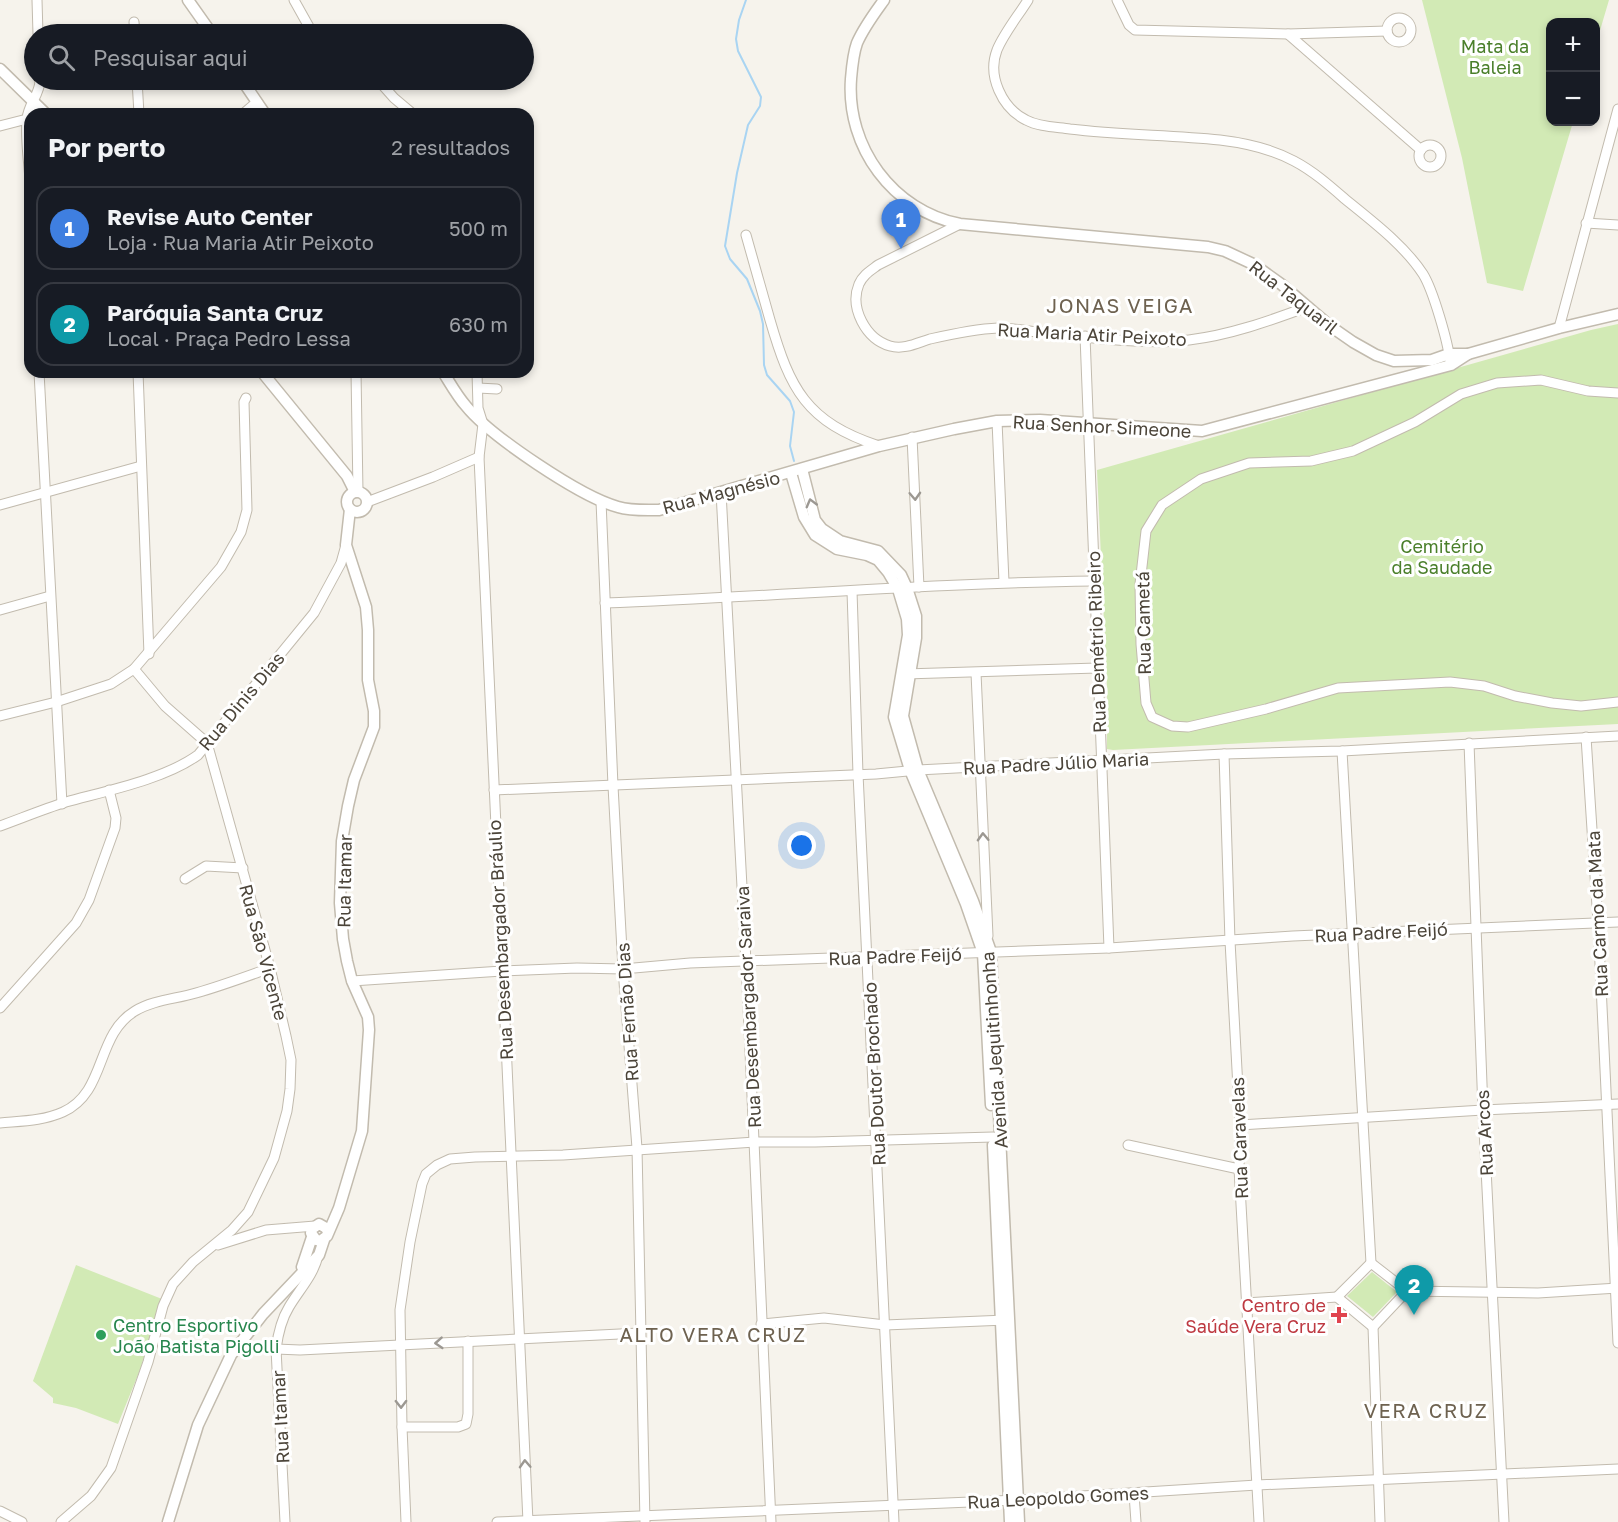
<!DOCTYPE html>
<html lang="pt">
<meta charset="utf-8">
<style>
body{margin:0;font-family:"Golos Text",sans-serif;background:#242831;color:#f1f3f6}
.controls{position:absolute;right:18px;top:18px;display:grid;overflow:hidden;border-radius:12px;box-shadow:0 3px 9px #0003}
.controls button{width:54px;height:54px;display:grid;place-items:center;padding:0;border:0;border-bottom:2px solid #363941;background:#171b24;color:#f1f3f6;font:30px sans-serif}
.you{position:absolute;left:802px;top:846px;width:21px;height:21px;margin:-15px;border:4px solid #fff;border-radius:50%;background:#1a73e8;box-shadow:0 0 0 9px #1a73e833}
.badge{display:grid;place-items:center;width:39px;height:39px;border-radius:50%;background:#fc3f1d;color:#fff;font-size:20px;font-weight:700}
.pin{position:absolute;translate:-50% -50px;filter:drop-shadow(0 2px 3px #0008)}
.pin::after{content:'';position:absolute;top:32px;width:21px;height:18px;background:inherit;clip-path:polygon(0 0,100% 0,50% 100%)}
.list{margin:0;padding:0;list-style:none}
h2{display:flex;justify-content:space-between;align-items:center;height:78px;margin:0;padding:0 24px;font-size:26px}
h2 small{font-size:20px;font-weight:400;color:#9ea1a6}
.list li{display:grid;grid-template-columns:39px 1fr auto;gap:18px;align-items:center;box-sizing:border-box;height:84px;margin:0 12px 12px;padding:0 12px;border:2px solid #363941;border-radius:18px}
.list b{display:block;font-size:22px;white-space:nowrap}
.list p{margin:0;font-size:20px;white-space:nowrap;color:#9ea1a6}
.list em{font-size:20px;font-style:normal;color:#9ea1a6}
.icon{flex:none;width:33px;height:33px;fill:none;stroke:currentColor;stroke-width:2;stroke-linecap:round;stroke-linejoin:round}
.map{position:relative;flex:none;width:1618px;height:1522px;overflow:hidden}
.search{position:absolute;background:#171b24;box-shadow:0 3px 9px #0003;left:24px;top:24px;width:510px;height:66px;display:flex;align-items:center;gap:15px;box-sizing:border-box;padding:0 21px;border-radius:33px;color:#9ea1a6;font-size:22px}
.panel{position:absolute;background:#171b24;box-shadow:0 3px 9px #0003;left:24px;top:108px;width:510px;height:270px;border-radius:18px}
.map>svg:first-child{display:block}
</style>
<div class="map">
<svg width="1618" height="1522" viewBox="0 0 1618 1522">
<rect width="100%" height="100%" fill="#f6f3ec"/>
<g fill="#d2eab5">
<path d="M1422,0H1609L1596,44V22H1550V122H1573L1523,291L1487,283L1462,158Z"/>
<path d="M1618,324V724L1113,750L1107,749V687L1097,470L1591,330Z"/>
<path d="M76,1265L162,1299L140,1370L118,1424L76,1408L53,1403V1398L33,1381Z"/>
<path d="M1372,1272L1397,1292L1373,1317L1347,1296Z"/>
</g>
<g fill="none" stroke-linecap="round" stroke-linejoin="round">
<path stroke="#a9d4f2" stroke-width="2" d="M746,0L739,20L736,39L738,51L761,97L760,106L748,125L737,173L725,246L730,259L747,279L760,311L763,324L764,365L767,375L790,401L794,412L790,446L794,461"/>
<defs>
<g id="minor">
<path d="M37,0L38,34"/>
<path d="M294,0L313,34"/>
<path d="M1028,0C1018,16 1004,33 997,50C987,76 1002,108 1026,120C1039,127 1056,127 1070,129C1120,135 1170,135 1220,140C1245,143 1272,149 1294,161C1313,171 1329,185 1345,199C1372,221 1404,245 1423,274C1433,290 1448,342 1450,361"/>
<path d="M1117,0L1129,25L1135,30L1288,34L1387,31"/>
<circle cx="1399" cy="30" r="12"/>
<path d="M134,22L135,34"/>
<path d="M1288,34L1421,150"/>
<path d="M137,80L139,114"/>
<path d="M378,80L394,98L413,114"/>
<path d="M243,114L257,102"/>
<path d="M0,126L27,119"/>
<circle cx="1430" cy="156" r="11"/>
<path d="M30,181C29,161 25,139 27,119C28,104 40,95 40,80"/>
<path d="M1586,223L1618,225"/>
<path d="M960,224L878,265C870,271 863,275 859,284C849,308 866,339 890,346C904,350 917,343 930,339C952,334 976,329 998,328C1014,328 1031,332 1048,333C1090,338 1147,345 1189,340C1230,335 1269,321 1307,307"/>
<path d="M746,235C754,264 762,292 770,320C790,389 806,422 879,446"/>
<path d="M1559,328L1618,109"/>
<path d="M1085,336L1109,948"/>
<path d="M39,372L62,804"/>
<path d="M138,372L149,654"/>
<path d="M356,372L358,492"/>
<path d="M477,372L478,408L483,424L479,457L528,1522"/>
<path d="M478,388L497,389"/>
<path d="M1618,393L1588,391L1541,380L1497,383L1461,394L1415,422L1353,451L1311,461L1249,463L1201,479L1162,505L1146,531L1140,584L1141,644L1146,703L1152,717L1172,726L1188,727L1266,709L1338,688L1450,682L1484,686L1515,696L1552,703L1581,706L1618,702"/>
<path d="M997,421L1004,582"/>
<path d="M912,437L919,587"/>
<path d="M721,492L746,962L771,1522"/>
<path d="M601,501L613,786L623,969L637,1148L645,1522"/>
<path d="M367,502L433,477L479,457"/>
<path d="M0,505L141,466"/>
<path d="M852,591L858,774L894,1522"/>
<path d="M605,603C768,597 931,583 1094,581"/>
<path d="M0,610L50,596"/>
<path d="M976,673L988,936"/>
<path d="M905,674L1097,668"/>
<path d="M0,716L56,702L111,684L134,669L221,567L241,532L247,510L244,402L246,398"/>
<path d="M1586,737L1598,922L1618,1343"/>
<path d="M1469,743L1483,1110L1504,1522"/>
<path d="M1342,751L1371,1263"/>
<path d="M1224,754L1230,941L1240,1125L1239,1169L1259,1522"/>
<path d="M494,790L876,774L918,770L1224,754L1342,751L1618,736"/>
<path d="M0,826C22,818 44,809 66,802C106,791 165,779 198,755L314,613L341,563L346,545"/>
<path d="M185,879L206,866L243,868"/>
<path d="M352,981L502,971L577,968L623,969L690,963L1109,948L1293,936L1618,922"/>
<path d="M0,1008L76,923L89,900L115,828L116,818L109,790"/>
<path d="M0,1123C21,1121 43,1121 63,1112C107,1092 95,1035 135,1011C153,1000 176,999 196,993C221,986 245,977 270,968"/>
<path d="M1240,1125L1483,1110L1618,1104"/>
<path d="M1128,1145L1239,1169"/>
<path d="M218,1245L266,1230L315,1226"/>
<path d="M1371,1263L1407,1291L1373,1327L1337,1297Z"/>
<path d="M1407,1291L1538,1293L1618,1288"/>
<path d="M1246,1303L1337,1297"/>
<path d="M761,1324L824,1318L885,1325L1006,1320"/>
<path d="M1373,1327L1380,1522"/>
<path d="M276,1349L300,1350L640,1333"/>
<path d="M402,1427H458L466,1424L468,1414V1341"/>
<path d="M1134,1494L1136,1522"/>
<path d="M0,1511L22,1522"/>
<path d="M61,1522L91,1496L111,1468L148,1362L163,1306L173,1284L193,1262L232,1230L248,1212L274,1158L287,1111L290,1089L291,1060L286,1036L270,968L207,743L165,706L134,669"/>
<path d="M285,1522L276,1349C278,1334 281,1320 289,1307C299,1290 313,1276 318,1256"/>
<path d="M406,1522L402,1427L400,1310L410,1242L422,1184L426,1174L437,1165L450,1159L475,1157L563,1155L755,1142H815L993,1137"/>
<path d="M497,1522L1018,1500L1257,1485L1618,1469"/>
</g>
<g id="tertiary">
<path d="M188,0L212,34"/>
<path d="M884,0C874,14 864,27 857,43C853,54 852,67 851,79C846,147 893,211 960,224L1208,247L1225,251L1253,264L1281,284L1330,326L1353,342L1376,355L1394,361L1432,360L1449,354H1468L1559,328L1618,314"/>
<path d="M0,69L46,114"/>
<path d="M242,80L265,114"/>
<path d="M262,372L347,476L355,492"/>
<path d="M443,372C450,383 457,396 466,406C490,436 581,497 618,507C631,511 646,510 659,510L879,446L954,429L997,421L1040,420L1202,431L1451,365L1468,354"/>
<path d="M802,469L815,520L822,529L840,541L878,551L901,575L907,588L916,616V638L903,716L918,770L973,901L991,952L1019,1522"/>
<path d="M791,473L804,517L815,535L837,549L867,555L878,560L888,572L898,589L907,619L908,635L894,717L910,770L966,904L983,953L991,1105"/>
<circle cx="357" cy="502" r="10"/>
<path d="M993,1145L1010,1522"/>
<path d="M328,1232L326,1228L319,1224L312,1229L311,1233L316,1240L320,1241L327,1236L339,1208L362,1131L369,1030L368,1017L352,981L347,961L343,939L340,903L342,841L348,806L354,780L374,727V711L368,680V630L366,607L346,545L350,509"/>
<path d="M302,1267L312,1237"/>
<path d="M168,1522L198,1425L231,1355L263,1314L319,1255L324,1240"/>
</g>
</defs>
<use href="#minor" stroke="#c2bbae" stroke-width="11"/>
<use href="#tertiary" stroke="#c2bbae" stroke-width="13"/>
<use href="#minor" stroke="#fff" stroke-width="9"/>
<use href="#tertiary" stroke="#fff" stroke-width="10"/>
</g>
<defs><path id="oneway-chevron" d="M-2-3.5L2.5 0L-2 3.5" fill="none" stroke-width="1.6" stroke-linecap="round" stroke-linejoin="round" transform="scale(1.5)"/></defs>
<g stroke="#9c9892">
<use href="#oneway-chevron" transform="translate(915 496) rotate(87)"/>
<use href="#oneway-chevron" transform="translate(811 503) rotate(-105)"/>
<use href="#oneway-chevron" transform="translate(983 837) rotate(-92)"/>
<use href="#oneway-chevron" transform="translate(439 1343) rotate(176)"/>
<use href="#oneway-chevron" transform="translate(401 1404) rotate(89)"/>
<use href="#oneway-chevron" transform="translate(525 1464) rotate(-93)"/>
</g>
<path fill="#e0444e" stroke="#fff" stroke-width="2" d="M1336 1306h6v6h6v6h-6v6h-6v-6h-6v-6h6z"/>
<circle fill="#2e9e5b" stroke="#fff" stroke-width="2" cx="101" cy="1335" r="6"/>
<g text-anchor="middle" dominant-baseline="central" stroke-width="6" stroke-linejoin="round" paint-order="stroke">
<g font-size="18" fill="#4a7f2a" stroke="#fff">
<text x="1495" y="46">Mata da<tspan x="1495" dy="21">Baleia</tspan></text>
<text x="1442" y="546">Cemitério<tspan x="1442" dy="21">da Saudade</tspan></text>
</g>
<g font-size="18" fill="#4b4439" stroke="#fff">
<text transform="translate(1294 297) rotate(38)">Rua Taquaril</text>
<text transform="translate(1092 334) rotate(3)">Rua Maria Atir Peixoto</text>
<text transform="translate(1102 426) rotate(3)">Rua Senhor Simeone</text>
<text transform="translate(721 492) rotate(-15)">Rua Magnésio</text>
<text transform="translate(1143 623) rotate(-91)">Rua Cametá</text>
<text transform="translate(1096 642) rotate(-92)">Rua Demétrio Ribeiro</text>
<text transform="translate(241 701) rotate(-50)">Rua Dinis Dias</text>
<text transform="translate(1056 763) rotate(-3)">Rua Padre Júlio Maria</text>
<text transform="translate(344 881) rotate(-89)">Rua Itamar</text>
<text transform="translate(1597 914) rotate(-93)">Rua Carmo da Mata</text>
<text transform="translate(1381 932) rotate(-3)">Rua Padre Feijó</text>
<text transform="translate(500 940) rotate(-93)">Rua Desembargador Bráulio</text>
<text transform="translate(264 952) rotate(75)">Rua São Vicente</text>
<text transform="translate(895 956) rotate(-2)">Rua Padre Feijó</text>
<text transform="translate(748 1007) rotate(-93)">Rua Desembargador Saraiva</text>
<text transform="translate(627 1012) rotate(-94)">Rua Fernão Dias</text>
<text transform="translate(994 1050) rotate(-94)">Avenida Jequitinhonha</text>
<text transform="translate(874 1074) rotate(-93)">Rua Doutor Brochado</text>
<text transform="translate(1484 1133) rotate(-93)">Rua Arcos</text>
<text transform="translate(1239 1138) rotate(-92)">Rua Caravelas</text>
<text transform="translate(280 1417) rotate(-93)">Rua Itamar</text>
<text transform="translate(1058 1497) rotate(-3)">Rua Leopoldo Gomes</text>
</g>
<g font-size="18" fill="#be3a42" stroke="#fff" text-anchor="end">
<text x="1326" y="1305">Centro de<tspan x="1326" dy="21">Saúde Vera Cruz</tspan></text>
</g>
<g font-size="18" fill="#27864d" stroke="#fff" text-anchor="start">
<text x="113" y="1325">Centro Esportivo<tspan x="113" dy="21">João Batista Pigolli</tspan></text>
</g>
<g font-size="20" letter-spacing="1.5" fill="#6e6250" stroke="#fff">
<text x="1120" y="305">JONAS VEIGA</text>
<text x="713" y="1334">ALTO VERA CRUZ</text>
<text x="1426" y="1410">VERA CRUZ</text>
</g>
</g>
</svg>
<div class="controls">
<button>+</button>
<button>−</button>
</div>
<div class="you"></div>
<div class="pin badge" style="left:901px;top:249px;background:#3f7fe0">1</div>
<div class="pin badge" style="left:1414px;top:1315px;background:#0f9aa8">2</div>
<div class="search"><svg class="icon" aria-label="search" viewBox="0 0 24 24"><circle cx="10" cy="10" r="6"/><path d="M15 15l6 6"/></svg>Pesquisar aqui</div>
<section class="panel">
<h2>Por perto<small>2 resultados</small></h2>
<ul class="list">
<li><span class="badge" style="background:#3f7fe0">1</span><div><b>Revise Auto Center</b><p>Loja · Rua Maria Atir Peixoto</p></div><em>500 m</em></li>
<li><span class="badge" style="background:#0f9aa8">2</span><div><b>Paróquia Santa Cruz</b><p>Local · Praça Pedro Lessa</p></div><em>630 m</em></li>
</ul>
</section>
</div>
